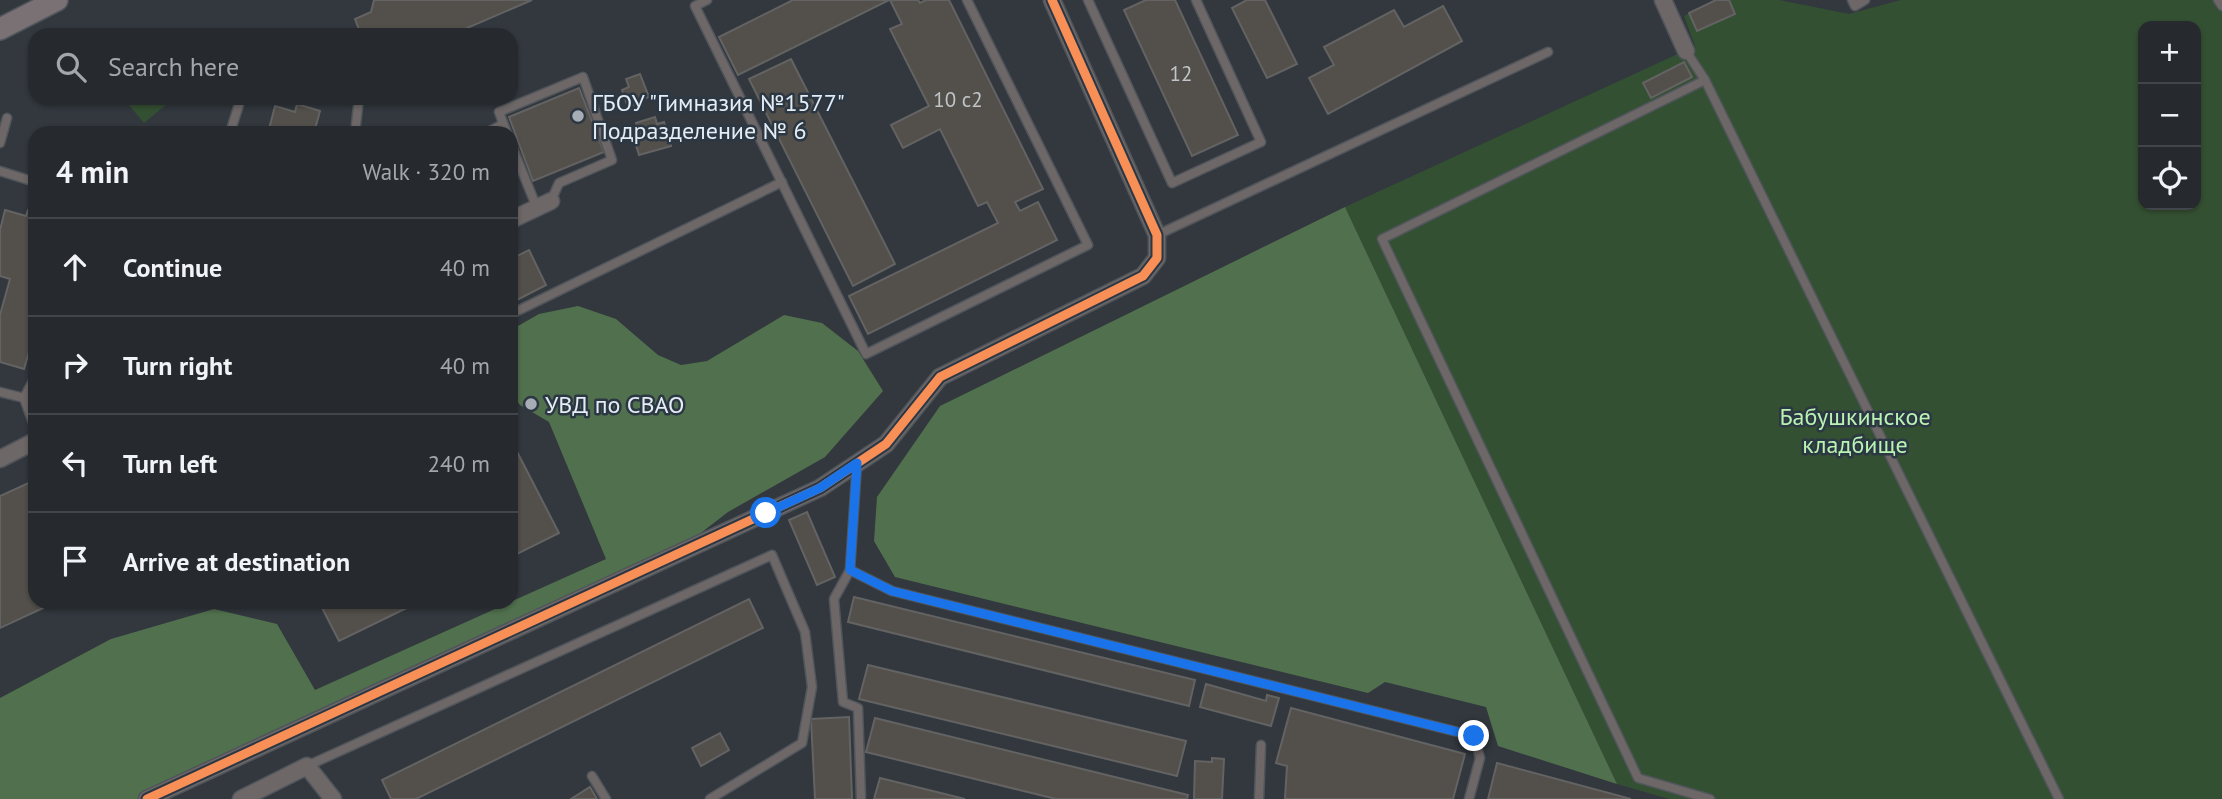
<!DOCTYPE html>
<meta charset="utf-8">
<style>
body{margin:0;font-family:"PT Sans",sans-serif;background:#32363a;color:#f1f3f6}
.controls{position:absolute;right:21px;top:21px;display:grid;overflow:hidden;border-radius:14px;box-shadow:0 2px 5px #0004}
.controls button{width:63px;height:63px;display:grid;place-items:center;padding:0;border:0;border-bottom:2px solid #42464a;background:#262a2e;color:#f1f3f6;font:35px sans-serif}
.stop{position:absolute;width:21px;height:21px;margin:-16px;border:5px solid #1a73e8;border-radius:50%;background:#fff}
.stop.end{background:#1a73e8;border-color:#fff;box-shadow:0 2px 7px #0008}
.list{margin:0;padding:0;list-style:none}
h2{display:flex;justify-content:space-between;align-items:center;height:91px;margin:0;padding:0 28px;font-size:30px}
h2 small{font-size:23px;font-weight:400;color:#a4a7aa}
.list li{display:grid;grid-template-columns:46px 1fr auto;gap:21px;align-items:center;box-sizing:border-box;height:98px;padding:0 28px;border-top:2px solid #42464a}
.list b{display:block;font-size:26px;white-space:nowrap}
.list em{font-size:23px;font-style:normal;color:#a4a7aa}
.icon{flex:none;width:38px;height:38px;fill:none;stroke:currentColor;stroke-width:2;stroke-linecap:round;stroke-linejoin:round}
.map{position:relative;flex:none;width:2222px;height:799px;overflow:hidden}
.search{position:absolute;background:#262a2e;box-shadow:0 2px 5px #0004;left:28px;top:28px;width:490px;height:77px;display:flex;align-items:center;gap:18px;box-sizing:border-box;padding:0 24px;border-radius:21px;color:#a4a7aa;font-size:26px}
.panel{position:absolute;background:#262a2e;box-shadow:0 2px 5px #0004;left:28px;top:126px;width:490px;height:483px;border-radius:21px}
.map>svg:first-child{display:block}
</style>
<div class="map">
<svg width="2222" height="799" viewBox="0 0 2222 799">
<rect width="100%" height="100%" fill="#32383e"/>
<g fill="#345032" fill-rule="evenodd">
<path d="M1717,0H1779L1849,14L1901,0H2222V799H1669L1617,784L1345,207L1695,46L1684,16ZM2143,26H2196V205H2143Z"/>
<path d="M123,98H174L144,123Z"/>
</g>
<g fill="#51714e">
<path d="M1345,207L1617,784L1498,746L1486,707L1385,682L1368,693L895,577L874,541L877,497L940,406Z"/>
<path d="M578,306L616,319L658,355L681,365L707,361L784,315L822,323L858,351L883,391L825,457L728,512L684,546L141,799H0V698L111,639L214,609L277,624L315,690L606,559L549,422L520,405L511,393V330L539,314Z"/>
</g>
<g fill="#534f4a" stroke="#636363" stroke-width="2">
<path d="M374,0H532L451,35H361L355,19L371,12Z"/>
<path d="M793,0H889L738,75L719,37Z"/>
<path d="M890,0H918L920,3L926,0H949L1043,189L1015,202L1020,211L1038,202L1057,240L868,334L849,296L998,223L987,202L978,206L940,129L903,148L891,125L929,106L890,29L902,24Z"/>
<path d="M1146,0H1175L1238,135L1192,156L1124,10Z"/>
<path d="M1247,0H1265L1297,64L1267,78L1232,8Z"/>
<path d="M1716,0H1729L1735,14L1697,31L1689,13Z"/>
<path d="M1443,6L1462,41L1328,114L1309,78L1334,65L1324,47L1394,10L1404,27Z"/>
<path d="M791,59L895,264L853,286L749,79Z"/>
<path d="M1684,62L1692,77L1651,98L1643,83Z"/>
<path d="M640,74L649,97L638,101L639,106L629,110L622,90L629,87L626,79Z"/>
<path d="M579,88L604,152L533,181L509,117Z"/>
<path d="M297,104L320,111L314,133H268L275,106L295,112Z"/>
<path d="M655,117L657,124L664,122L671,146L639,155L632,132L638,130L636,123Z"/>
<path d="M5,210L26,216L28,210L35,212V331L24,369L0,362V315L10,279L0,276V230Z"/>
<path d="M529,250L546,285L511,303V259Z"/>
<path d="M511,440L559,533L511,557Z"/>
<path d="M35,480V602H56L0,628V496Z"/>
<path d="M807,512L835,577L817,585L789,520Z"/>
<path d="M854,597L1195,680L1189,706L848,622Z"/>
<path d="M749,599L763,628L416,799H391L382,780Z"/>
<path d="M319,602H419L339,641Z"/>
<path d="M868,665L1186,741L1177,776L859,699Z"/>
<path d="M1206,684L1266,701L1267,695L1279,698L1271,726L1200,707Z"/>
<path d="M1291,708L1465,754L1453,799H1285L1287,766L1276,763Z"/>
<path d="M849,717L852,799H815L811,719Z"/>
<path d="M875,718L1188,795L1187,799H1056L866,752Z"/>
<path d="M720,733L729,750L701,766L692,748Z"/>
<path d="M1212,758L1224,759L1222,799H1194L1195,761L1212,762Z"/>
<path d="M1497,763L1631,799H1488Z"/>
<path d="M880,778L965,799H874Z"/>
<path d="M590,787L597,799H571Z"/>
</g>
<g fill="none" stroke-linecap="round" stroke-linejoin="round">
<defs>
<g id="lane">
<path d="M707,0L695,6L866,354L1088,245L967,0"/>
<path d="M1088,0L1172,183L1261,142L1196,0"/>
<path d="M1852,0L1855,6L1865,0"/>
<path d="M2218,0L2222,6"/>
<path d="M1686,51L1705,80L2059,799"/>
<path d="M1705,80L1382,239L1638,778L1710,799"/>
<path d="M230,133L241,98"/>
<path d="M355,133L359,98"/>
<path d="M486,133L503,124"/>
<path d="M507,133L499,112L583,77L612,160L559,183L551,201"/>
<path d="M0,143L7,118"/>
<path d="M511,144L537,208"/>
<path d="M0,171L35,182"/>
<path d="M1157,235L1548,52"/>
<path d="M511,314L782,182"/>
<path d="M0,392L24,398L35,428"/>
<path d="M24,398L35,377"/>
<path d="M857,463L850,570L834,599L843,702L858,708L861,799"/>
<path d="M850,570L892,591L1474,736L1480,758L1469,799"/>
<path d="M307,766L772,555L805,632L812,687L802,743L710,799"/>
<path d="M592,776L606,799"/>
<path d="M1259,799L1261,745"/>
</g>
<g id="street">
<path d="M1663,0L1686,51"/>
<path d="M511,220L551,201"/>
<path d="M0,459L35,441"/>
<path d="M147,799L820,488L886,444L940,377L1143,276L1157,258V235L1052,0"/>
<path d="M241,799L307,766L333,799"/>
</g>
<path id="secondary" d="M0,29L57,0"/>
</defs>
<use href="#lane" stroke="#4f555a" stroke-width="11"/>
<use href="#street" stroke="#4f555a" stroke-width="19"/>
<use href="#secondary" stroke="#4f555a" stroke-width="24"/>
<use href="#lane" stroke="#6e6768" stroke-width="8"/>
<use href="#street" stroke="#6e6768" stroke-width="16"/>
<use href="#secondary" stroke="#7a7174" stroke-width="21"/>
<defs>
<path id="cycleway" d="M147,799L820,488L886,444L940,377L1143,276L1157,258V235L1052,0"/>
</defs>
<use href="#cycleway" stroke="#2c3744" stroke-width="13"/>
<use href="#cycleway" stroke="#f78f57" stroke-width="9"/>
</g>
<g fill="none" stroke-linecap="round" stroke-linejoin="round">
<path stroke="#1a73e8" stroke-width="9" d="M766,513L820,488L857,463L850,570L892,591L1474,736"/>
</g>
<g fill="#a6adb4" stroke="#2c3744" stroke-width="2.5">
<circle cx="578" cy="116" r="7"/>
<circle cx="531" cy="404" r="7"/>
</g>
<g text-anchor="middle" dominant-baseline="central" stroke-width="5" stroke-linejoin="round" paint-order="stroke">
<g font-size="21" fill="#c0c5ca">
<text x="1181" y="73">12</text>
<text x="958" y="99">10 с2</text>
</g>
<g font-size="24" fill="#e4ecf4" stroke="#2c3744" text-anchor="start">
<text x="592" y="102">ГБОУ "Гимназия №1577"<tspan x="592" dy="28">Подразделение № 6</tspan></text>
<text x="545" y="404">УВД по СВАО</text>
</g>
<g font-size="24" fill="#b9f3b1" stroke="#2c3744">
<text x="1855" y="416">Бабушкинское<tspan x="1855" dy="28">кладбище</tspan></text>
</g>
</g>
</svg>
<div class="controls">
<button>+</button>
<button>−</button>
<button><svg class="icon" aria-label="locate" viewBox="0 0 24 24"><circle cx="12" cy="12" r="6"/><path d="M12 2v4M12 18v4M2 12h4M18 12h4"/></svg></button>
</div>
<div class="stop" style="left:766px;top:513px"></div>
<div class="stop end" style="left:1474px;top:736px"></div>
<div class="search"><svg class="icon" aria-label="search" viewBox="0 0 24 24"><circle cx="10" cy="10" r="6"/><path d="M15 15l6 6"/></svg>Search here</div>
<section class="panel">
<h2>4 min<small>Walk · 320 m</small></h2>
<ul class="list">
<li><svg class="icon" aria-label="ahead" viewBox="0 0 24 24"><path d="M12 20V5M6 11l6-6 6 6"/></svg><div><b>Continue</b></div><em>40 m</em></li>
<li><svg class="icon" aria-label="right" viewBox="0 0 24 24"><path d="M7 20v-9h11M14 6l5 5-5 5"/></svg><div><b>Turn right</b></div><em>40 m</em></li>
<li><svg class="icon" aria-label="left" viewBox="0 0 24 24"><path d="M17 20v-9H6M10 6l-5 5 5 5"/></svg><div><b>Turn left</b></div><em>240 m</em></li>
<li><svg class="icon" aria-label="arrive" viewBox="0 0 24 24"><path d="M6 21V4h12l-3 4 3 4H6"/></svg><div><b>Arrive at destination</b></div></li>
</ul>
</section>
</div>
